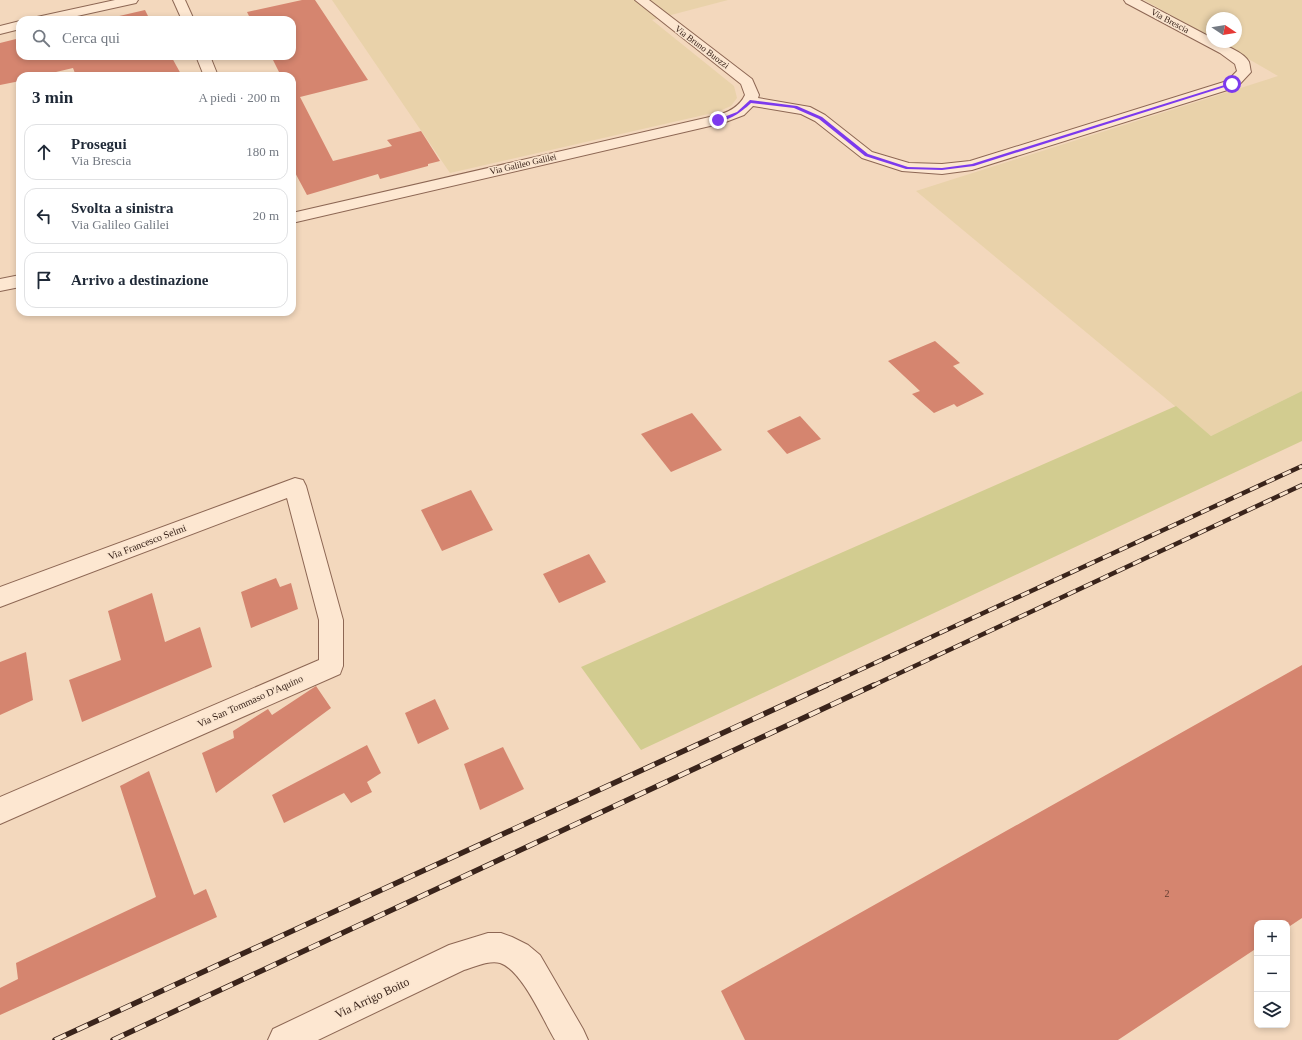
<!DOCTYPE html>
<html lang="it">
<meta charset="utf-8">
<style>
body{margin:0;font-family:Georgia,serif;background:#f2f2f3;color:#1f2937}
.controls{position:absolute;right:12px;bottom:12px;display:grid;overflow:hidden;border-radius:8px;box-shadow:0 2px 6px #0003}
.controls button{width:36px;height:36px;display:grid;place-items:center;padding:0;border:0;border-bottom:1px solid #e0e1e3;background:#fff;color:#1f2937;font:20px sans-serif}
.compass{position:absolute;left:1206px;top:12px;width:36px;height:36px;border-radius:50%;background:#fff;box-shadow:0 2px 6px #0003;rotate:102deg}
.stop{position:absolute;width:12px;height:12px;margin:-9px;border:3px solid #7c3aed;border-radius:50%;background:#fff}
.stop.end{background:#7c3aed;border-color:#fff;box-shadow:0 1px 4px #0008}
.list{margin:0;padding:0;list-style:none}
h2{display:flex;justify-content:space-between;align-items:center;height:52px;margin:0;padding:0 16px;font-size:17px}
h2 small{font-size:13px;font-weight:400;color:#747a83}
.list li{display:grid;grid-template-columns:26px 1fr auto;gap:12px;align-items:center;box-sizing:border-box;height:56px;margin:0 8px 8px;padding:0 8px;border:1px solid #e0e1e3;border-radius:12px}
.list b{display:block;font-size:15px;white-space:nowrap}
.list p{margin:0;font-size:13px;white-space:nowrap;color:#747a83}
.list em{font-size:13px;font-style:normal;color:#747a83}
.icon{flex:none;width:22px;height:22px;fill:none;stroke:currentColor;stroke-width:2;stroke-linecap:round;stroke-linejoin:round}
.map{position:relative;flex:none;width:1302px;height:1040px;overflow:hidden}
.search{position:absolute;background:#fff;box-shadow:0 2px 6px #0003;left:16px;top:16px;width:280px;height:44px;display:flex;align-items:center;gap:10px;box-sizing:border-box;padding:0 14px;border-radius:12px;color:#747a83;font-size:15px}
.panel{position:absolute;background:#fff;box-shadow:0 2px 6px #0003;left:16px;top:72px;width:280px;height:244px;border-radius:12px}
.map>svg:first-child{display:block}
</style>
<div class="map">
<svg width="1302" height="1040" viewBox="0 0 1302 1040">
<rect width="100%" height="100%" fill="#f3d8bd"/>
<g fill="#e9d2aa">
<path d="M332,0H728L652,20L734,86L737,98L731,106L717,112L450,173Z"/>
<path d="M1144,0H1302V391L1211,436L916,191L1278,76L1219,42H1236V18H1212V38Z"/>
</g>
<path fill="#d2cc90" d="M1302,391V441L641,750L581,667L1176,406L1211,436Z"/>
<g fill="#d5856f">
<path d="M302,0H315L368,80L300,97L333,161L392,146L387,140L421,131L440,161L428,164V166L380,179L378,174L307,195L292,167V76H281L271,56H292V20H251L247,12Z"/>
<path d="M145,10L150,20H102Z"/>
<path d="M20,38V56H171L182,76H76L73,68L39,76H20V81L0,85V43Z"/>
<path d="M935,341L960,363L953,366L984,394L957,407L954,404L934,413L912,394L920,391L888,361Z"/>
<path d="M692,413L722,450L671,472L641,434Z"/>
<path d="M800,416L821,439L787,454L767,431Z"/>
<path d="M471,490L493,530L442,551L421,510Z"/>
<path d="M589,554L606,582L559,603L543,574Z"/>
<path d="M276,578L280,587L291,583L298,609L251,628L241,592Z"/>
<path d="M152,593L165,642L200,627L212,667L82,722L69,680L121,660L108,611Z"/>
<path d="M26,652L33,700L0,715V662Z"/>
<path d="M1302,665V918L1287,928V923H1257V948L1118,1040H745L721,991Z"/>
<path d="M316,686L331,708L216,793L202,753L234,738L233,731L268,709L272,715Z"/>
<path d="M435,699L449,729L418,744L405,713Z"/>
<path d="M367,745L381,773L367,782L372,792L351,803L344,793L284,823L272,795Z"/>
<path d="M503,747L524,789L480,810L464,764Z"/>
<path d="M149,771L194,895L206,889L217,917L0,1015V988L18,979L16,963L156,897L120,786Z"/>
</g>
<g fill="none" stroke-linecap="round" stroke-linejoin="round">
<defs>
<g id="minor">
<path d="M115,0H138L136,3L59,20H36L37,17Z"/>
<path d="M173,0H185L194,20H182Z"/>
<path d="M635,0H649L752,79L759,95L758,98L810,107L825,115L872,152L909,163L942,164L970,161L1227,81L1237,71L1235,64L1220,53L1126,3L1124,0H1140L1212,38V42C1221,42 1245,53 1249,62C1250,65 1250,69 1251,72L1237,87L972,170L942,174L902,171L862,158L815,121L801,114L753,106L744,115L723,123L292,223V213L714,116C727,113 739,108 745,95L741,84Z"/>
<path d="M20,21V29L0,34V26Z"/>
<path d="M196,56H210L218,76H204Z"/>
<path d="M20,275V287L0,291V279Z"/>
<path d="M295,478L303,480L306,486L343,620V666L340,674L0,824V797L319,660V620L287,498L0,607V587Z"/>
<path d="M488,933H501L512,937L528,945L540,955L583,1029L588,1040H555C543,1020 522,970 500,963C489,960 474,967 464,970L318,1040H268L273,1029L449,945Z"/>
</g>
</defs>
<use href="#minor" stroke="#8d6754" stroke-width="2"/>
<use href="#minor" fill="#fde7d1" fill-rule="evenodd"/>
<defs>
<g id="rail-far1">
<path d="M825,686L1302,466"/>
<path d="M872,686L1302,485"/>
</g>
<g id="rail">
<path d="M55,1040L827,685"/>
<path d="M113,1040L874,685"/>
</g>
</defs>
<use href="#rail-far1" stroke="#3a241b" stroke-width="4.5"/>
<use href="#rail" stroke="#3a241b" stroke-width="5.5"/>
<use href="#rail-far1" stroke="#f9e4ce" stroke-width="3" stroke-dasharray="9" stroke-linecap="butt"/>
<use href="#rail" stroke="#f9e4ce" stroke-width="4" stroke-dasharray="12" stroke-linecap="butt"/>
</g>
<path fill="#7c3aed" d="M1231,83L1234,84L974,166L942,170L906,169L865,156L819,119L794,108L751,103C744,110 726,124 716,120L737,112L750,100L797,106L822,117L868,154L908,167L942,168L972,164Z"/>
<g text-anchor="middle" dominant-baseline="central" stroke-width="3" stroke-linejoin="round" paint-order="stroke">
<g font-size="9" fill="#3a241b" stroke="#f9e4ce">
<text transform="translate(1170 21) rotate(28)">Via Brescia</text>
<text transform="translate(702 47) rotate(37)">Via Bruno Buozzi</text>
<text transform="translate(523 164) rotate(-13)">Via Galileo Galilei</text>
</g>
<g font-size="10" fill="#3a241b" stroke="#f9e4ce">
<text transform="translate(147 542) rotate(-21)">Via Francesco Selmi</text>
<text transform="translate(250 701) rotate(-24)">Via San Tommaso D'Aquino</text>
</g>
<g font-size="10" fill="#613c30">
<text x="1167" y="893">2</text>
</g>
<g font-size="12" fill="#3a241b" stroke="#f9e4ce">
<text transform="translate(372 998) rotate(-25)">Via Arrigo Boito</text>
</g>
</g>
</svg>
<div class="controls">
<button>+</button>
<button>−</button>
<button><svg class="icon" aria-label="layers" viewBox="0 0 24 24"><path d="M12 4l9 5-9 5-9-5zM3 14l9 5 9-5"/></svg></button>
</div>
<svg class="compass" viewBox="-18 -18 36 36"><path d="M0-13l5 13h-10z" fill="#e53935"/><path d="M0 13l5-13h-10z" fill="#747a83"/></svg>
<div class="stop" style="left:1232px;top:84px"></div>
<div class="stop end" style="left:718px;top:120px"></div>
<div class="search"><svg class="icon" aria-label="search" viewBox="0 0 24 24"><circle cx="10" cy="10" r="6"/><path d="M15 15l6 6"/></svg>Cerca qui</div>
<section class="panel">
<h2>3 min<small>A piedi · 200 m</small></h2>
<ul class="list">
<li><svg class="icon" aria-label="ahead" viewBox="0 0 24 24"><path d="M12 20V5M6 11l6-6 6 6"/></svg><div><b>Prosegui</b><p>Via Brescia</p></div><em>180 m</em></li>
<li><svg class="icon" aria-label="left" viewBox="0 0 24 24"><path d="M17 20v-9H6M10 6l-5 5 5 5"/></svg><div><b>Svolta a sinistra</b><p>Via Galileo Galilei</p></div><em>20 m</em></li>
<li><svg class="icon" aria-label="arrive" viewBox="0 0 24 24"><path d="M6 21V4h12l-3 4 3 4H6"/></svg><div><b>Arrivo a destinazione</b></div></li>
</ul>
</section>
</div>
